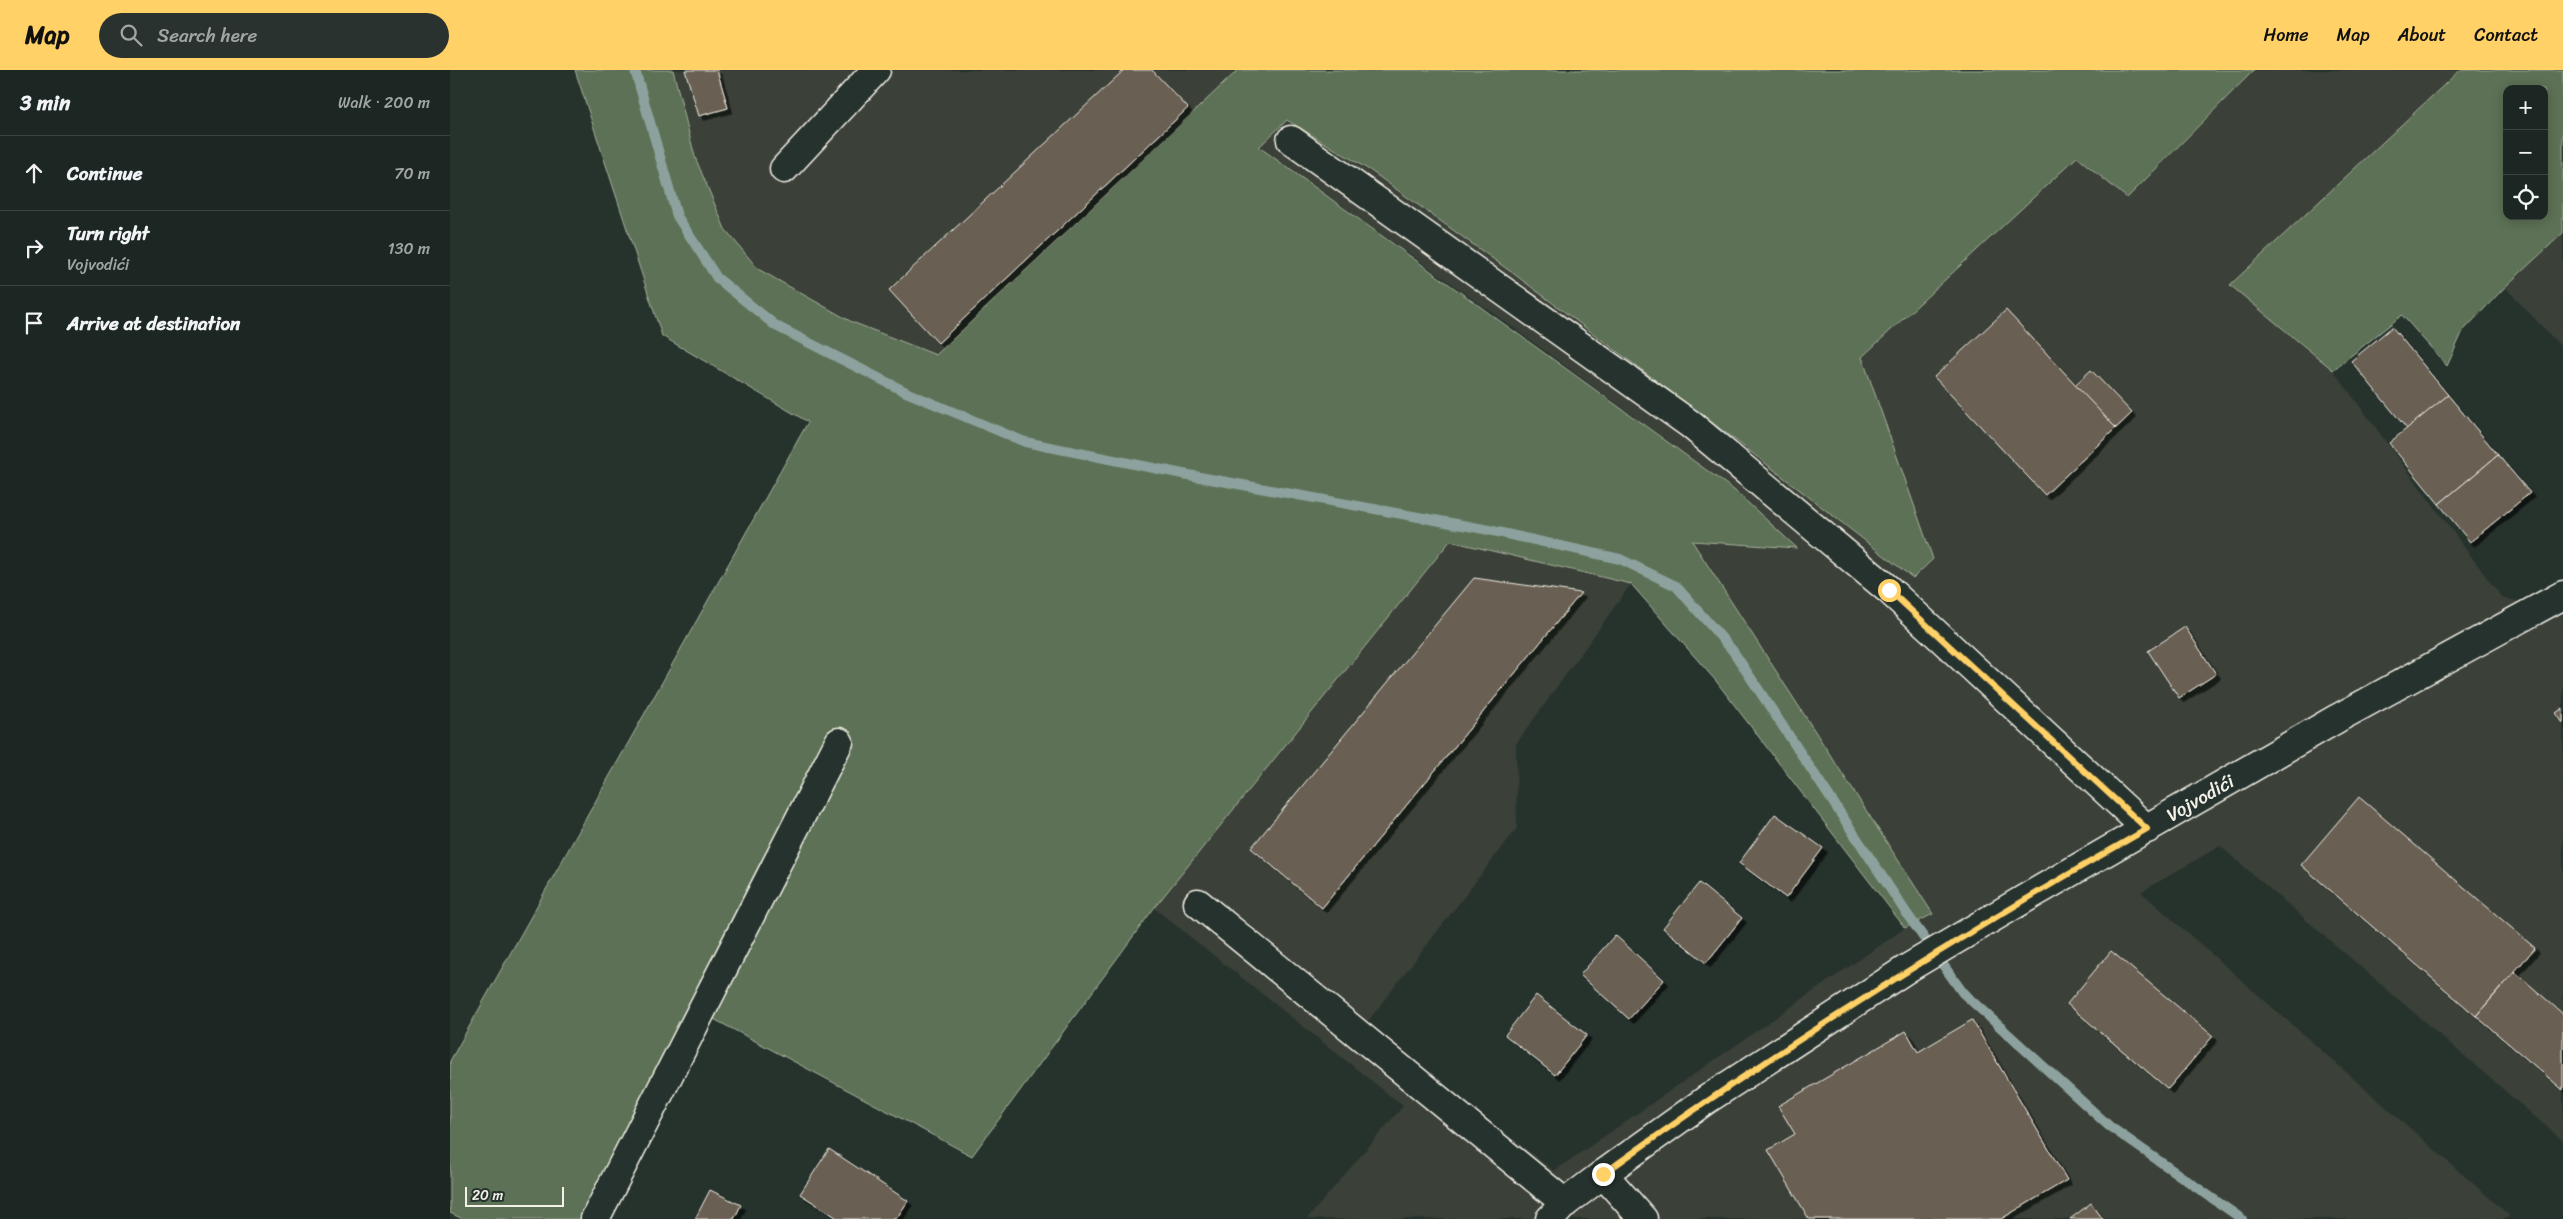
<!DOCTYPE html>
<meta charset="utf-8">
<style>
body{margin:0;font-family:Sriracha,sans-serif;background:#29322f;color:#f1f3f6}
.controls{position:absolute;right:15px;top:15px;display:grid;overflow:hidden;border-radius:10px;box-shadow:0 2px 12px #0003}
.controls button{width:45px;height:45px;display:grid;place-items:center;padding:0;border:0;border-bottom:1px solid #3a4340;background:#1c2622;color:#f1f3f6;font:25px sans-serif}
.scale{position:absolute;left:15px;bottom:12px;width:99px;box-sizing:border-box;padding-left:5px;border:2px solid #f4f1e8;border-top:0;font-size:14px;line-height:18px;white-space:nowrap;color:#f4f1e8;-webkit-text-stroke:4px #26332d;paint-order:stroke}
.stop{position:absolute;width:15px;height:15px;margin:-11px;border:4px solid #ffd166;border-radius:50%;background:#fff}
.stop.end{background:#ffd166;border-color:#fff;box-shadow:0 1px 5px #0008}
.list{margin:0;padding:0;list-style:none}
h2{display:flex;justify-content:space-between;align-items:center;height:65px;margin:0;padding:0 20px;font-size:21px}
h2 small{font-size:16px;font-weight:400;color:#a0a5a5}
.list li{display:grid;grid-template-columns:32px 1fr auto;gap:15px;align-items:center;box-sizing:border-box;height:75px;padding:0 20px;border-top:1px solid #3a4340}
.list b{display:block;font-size:19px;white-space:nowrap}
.list p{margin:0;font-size:16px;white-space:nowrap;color:#a0a5a5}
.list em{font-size:16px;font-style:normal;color:#a0a5a5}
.icon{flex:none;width:28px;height:28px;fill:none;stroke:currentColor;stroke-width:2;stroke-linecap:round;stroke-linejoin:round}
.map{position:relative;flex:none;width:2113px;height:1149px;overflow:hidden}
header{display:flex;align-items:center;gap:30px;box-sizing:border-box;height:70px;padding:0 25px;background:#ffd166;color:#111}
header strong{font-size:24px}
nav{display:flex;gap:28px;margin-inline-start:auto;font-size:18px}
.search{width:350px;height:45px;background:#29322f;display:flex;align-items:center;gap:12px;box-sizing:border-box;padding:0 18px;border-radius:28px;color:#a0a5a5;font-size:19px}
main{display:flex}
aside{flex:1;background:#1c2622}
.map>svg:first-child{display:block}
</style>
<header>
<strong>Map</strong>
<div class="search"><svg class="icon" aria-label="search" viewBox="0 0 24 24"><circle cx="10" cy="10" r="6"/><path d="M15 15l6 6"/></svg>Search here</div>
<nav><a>Home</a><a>Map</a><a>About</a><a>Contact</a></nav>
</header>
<main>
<aside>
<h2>3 min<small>Walk · 200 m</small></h2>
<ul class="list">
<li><svg class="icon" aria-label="ahead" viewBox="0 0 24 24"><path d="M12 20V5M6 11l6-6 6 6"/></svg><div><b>Continue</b></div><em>70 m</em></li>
<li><svg class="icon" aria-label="right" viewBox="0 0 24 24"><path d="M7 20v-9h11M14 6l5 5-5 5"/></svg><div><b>Turn right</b><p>Vojvodići</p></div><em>130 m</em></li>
<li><svg class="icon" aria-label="arrive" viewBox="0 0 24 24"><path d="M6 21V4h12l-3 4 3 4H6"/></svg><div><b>Arrive at destination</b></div></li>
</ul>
</aside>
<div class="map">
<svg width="2113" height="1149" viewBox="0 0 2113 1149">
<defs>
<filter id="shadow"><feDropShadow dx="4.5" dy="4.5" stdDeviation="0" flood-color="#0009"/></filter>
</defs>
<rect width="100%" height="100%" fill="#26332d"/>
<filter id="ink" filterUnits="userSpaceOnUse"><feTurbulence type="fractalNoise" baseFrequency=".02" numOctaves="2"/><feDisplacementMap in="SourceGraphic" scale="10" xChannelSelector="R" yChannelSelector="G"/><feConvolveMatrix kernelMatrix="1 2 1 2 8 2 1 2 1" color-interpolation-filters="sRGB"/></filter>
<g filter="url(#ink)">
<g fill="#3a4038">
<path d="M223,0H788L486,285L402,252L308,199L275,159L245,87Z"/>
<path d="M1804,0H2010L1781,215L1883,300L2052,528L2113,540V1071L1770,776L1691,822L2060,1146L2056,1149H857L953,1036L704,838L1000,471L1181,514L1066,674L1067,758L915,955L1104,1101L1455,858L1483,844L1242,471L1346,477L1284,420L1062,257L809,77L836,50L921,101L1064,204L1297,379L1463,508L1483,489L1412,287L1627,87L1677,128Z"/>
<path d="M2113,163V279L2055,217Z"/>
</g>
<g fill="#5c7154" stroke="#a8b19e" fill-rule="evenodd">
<path d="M125,0H223L245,87L275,159L308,199L402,252L486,285L788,0H1804L1677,128L1627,87L1412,287L1483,489L1463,508L1297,379L1064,204L921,101L837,50L809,77L1284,420L1347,478L1242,471L1483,844L1455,858L1266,611L1181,514L1000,471L704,838L522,1086L241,937L132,1149H13L0,1143V991L358,352L212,266Z"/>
<path d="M2010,0H2113V163L2055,217L2013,261L1997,296L1952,245L1883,300L1780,215ZM2057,19H2094V146H2057Z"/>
</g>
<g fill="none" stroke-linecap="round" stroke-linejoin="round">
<path stroke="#8da29e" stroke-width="10" d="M185,0L227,146L267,208L326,256L458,323L575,372L733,404L1034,459L1170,489L1226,516L1283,581L1457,844L1513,923L1659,1056L1792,1149"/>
</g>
<g fill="#695f53" stroke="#f4f1e8" filter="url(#shadow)">
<path d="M235,0H267L278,38L249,46Z"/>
<path d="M674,0H702L738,38L488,273L439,220Z"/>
<path d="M1556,240L1666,358L1595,425L1484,307Z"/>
<path d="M1942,257L1998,325L1957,359L1901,291Z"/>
<path d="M1641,300L1682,343L1666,358L1625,315Z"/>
<path d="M1998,325L2048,385L1989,434L1939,373Z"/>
<path d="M2048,385L2080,423L2020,472L1989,434Z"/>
<path d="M1024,508L1131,523L872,838L801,778Z"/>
<path d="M1735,557L1766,604L1729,628L1698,581Z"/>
<path d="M2113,638V653L2106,643Z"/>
<path d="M1909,727L2085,878L2026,946L1851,795Z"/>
<path d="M1325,744L1373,778L1336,828L1289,793Z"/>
<path d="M1249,813L1292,848L1256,893L1213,858Z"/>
<path d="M1165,865L1214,910L1179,949L1130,905Z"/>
<path d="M1661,881L1763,966L1718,1019L1617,934Z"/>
<path d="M2065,902L2113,944V1020L2026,946Z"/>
<path d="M1086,925L1137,965L1105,1005L1055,965Z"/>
<path d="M1522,950L1617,1110L1551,1149H1359L1318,1080L1345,1064L1328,1036L1456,961L1468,982Z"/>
<path d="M379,1079L458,1131L446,1149H389L350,1124Z"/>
<path d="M260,1120L291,1135L284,1149H245Z"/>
<path d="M1641,1133L1653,1149H1620Z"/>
</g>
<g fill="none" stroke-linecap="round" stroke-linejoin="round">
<defs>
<g id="minor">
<path d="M841,70L1240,354L1439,520L1697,759"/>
<path d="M334,99L426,0"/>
<path d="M748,833L1115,1133"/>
<path d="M1153,1104L1193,1149"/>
<path d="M145,1149L389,672"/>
<path id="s1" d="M1100,1149L1115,1133L1153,1104L1256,1030L1458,898L1581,825L1888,648L2113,525"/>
</g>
</defs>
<use href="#minor" stroke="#f4f1e8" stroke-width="31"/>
<use href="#minor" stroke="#26332d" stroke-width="28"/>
</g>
</g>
<g fill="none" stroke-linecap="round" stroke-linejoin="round" filter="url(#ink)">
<path stroke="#ffd166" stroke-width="6" d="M1153,1104C1328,978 1509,866 1697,759L1439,520"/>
</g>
<g text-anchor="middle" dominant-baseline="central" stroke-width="4.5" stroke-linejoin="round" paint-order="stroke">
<g font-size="19" fill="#f4f1e8" stroke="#26332d">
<text stroke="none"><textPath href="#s1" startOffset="776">Vojvodići</textPath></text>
</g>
</g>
</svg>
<div class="controls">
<button>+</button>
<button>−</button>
<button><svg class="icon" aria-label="locate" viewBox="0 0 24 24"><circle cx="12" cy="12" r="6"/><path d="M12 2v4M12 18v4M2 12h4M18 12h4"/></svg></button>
</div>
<div class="scale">20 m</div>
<div class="stop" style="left:1439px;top:520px"></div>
<div class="stop end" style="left:1153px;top:1104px"></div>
</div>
</main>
